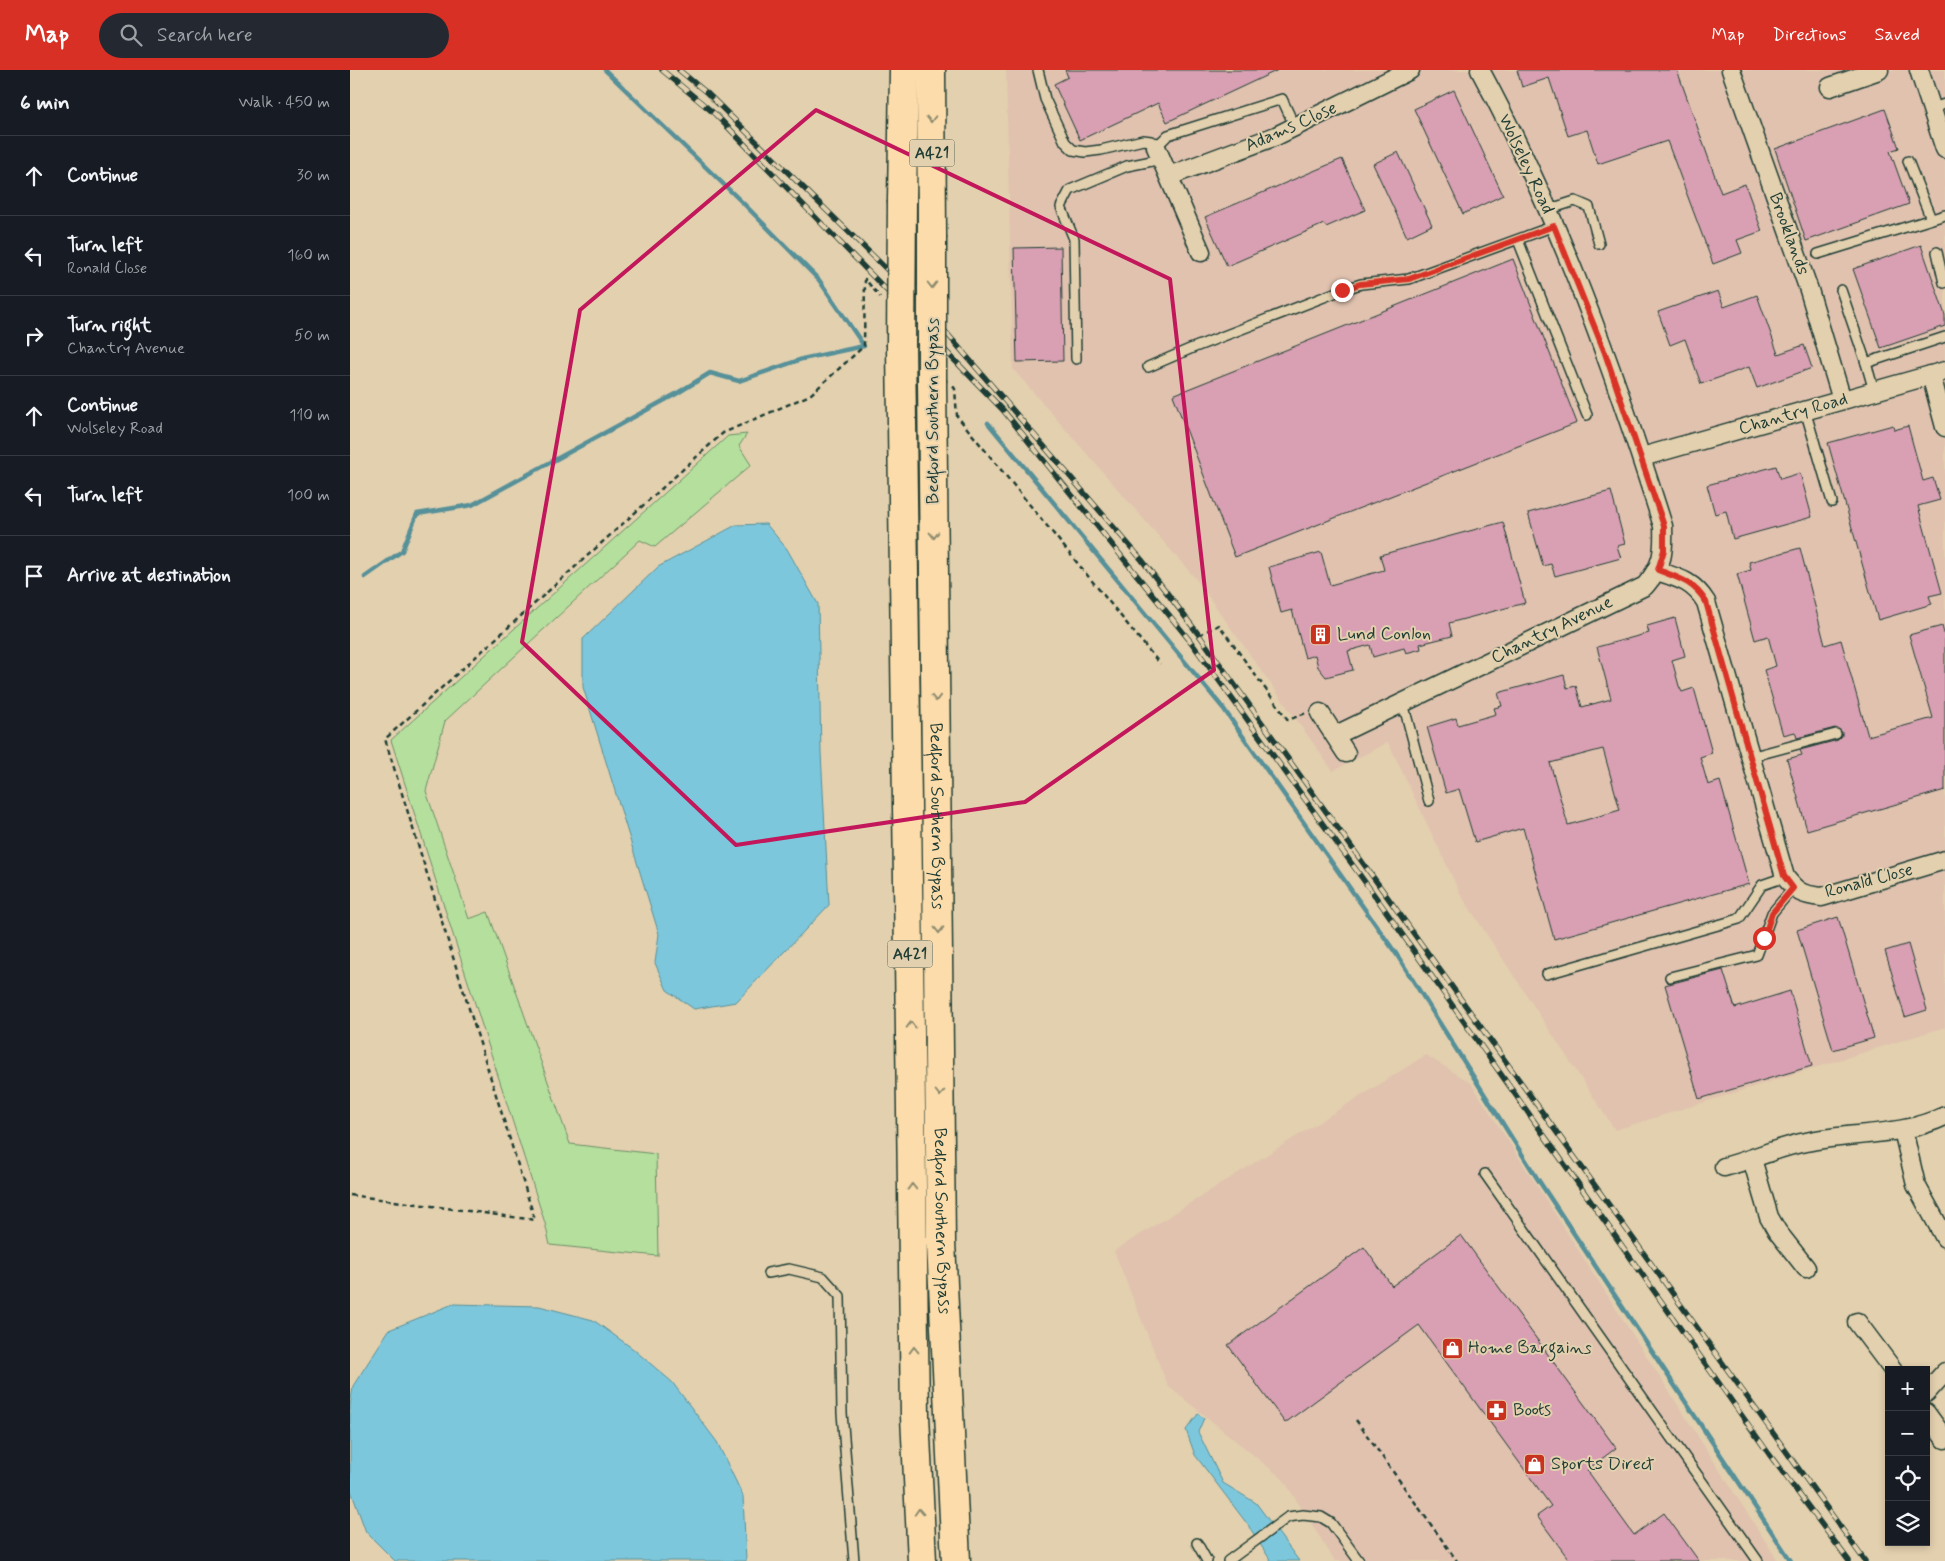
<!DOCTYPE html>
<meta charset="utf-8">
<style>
body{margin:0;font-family:Mynerve,sans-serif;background:#242831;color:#f1f3f6}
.controls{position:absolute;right:15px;bottom:15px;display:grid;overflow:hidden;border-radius:0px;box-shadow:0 2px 8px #0003}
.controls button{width:45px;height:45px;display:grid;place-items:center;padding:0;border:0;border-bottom:1px solid #363941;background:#171b24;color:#f1f3f6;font:25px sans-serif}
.stop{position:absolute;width:15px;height:15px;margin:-11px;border:4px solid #d93025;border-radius:50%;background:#fff}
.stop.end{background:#d93025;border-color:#fff;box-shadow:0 1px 5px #0008}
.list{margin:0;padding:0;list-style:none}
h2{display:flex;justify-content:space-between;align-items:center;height:65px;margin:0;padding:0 20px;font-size:21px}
h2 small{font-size:16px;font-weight:400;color:#9ea1a6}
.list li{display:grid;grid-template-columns:32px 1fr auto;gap:15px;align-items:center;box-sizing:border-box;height:80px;padding:0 20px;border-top:1px solid #363941}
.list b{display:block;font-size:19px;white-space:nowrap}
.list p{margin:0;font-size:16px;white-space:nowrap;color:#9ea1a6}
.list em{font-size:16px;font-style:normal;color:#9ea1a6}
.icon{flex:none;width:28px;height:28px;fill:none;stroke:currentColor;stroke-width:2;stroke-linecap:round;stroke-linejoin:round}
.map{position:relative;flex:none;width:1595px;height:1491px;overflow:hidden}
header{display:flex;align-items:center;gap:30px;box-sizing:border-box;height:70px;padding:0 25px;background:#d93025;color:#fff}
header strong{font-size:24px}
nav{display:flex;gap:28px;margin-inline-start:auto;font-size:18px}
.search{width:350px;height:45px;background:#242831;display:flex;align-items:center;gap:12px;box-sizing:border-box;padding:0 18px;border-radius:28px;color:#9ea1a6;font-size:19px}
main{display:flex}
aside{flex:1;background:#171b24}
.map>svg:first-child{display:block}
</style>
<header>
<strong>Map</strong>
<div class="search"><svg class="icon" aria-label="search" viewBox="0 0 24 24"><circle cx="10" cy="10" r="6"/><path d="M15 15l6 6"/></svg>Search here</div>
<nav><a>Map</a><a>Directions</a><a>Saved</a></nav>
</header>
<main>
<aside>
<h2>6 min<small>Walk · 450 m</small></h2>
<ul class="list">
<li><svg class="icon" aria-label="ahead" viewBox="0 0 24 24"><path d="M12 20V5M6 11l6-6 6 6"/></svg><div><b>Continue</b></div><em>30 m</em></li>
<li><svg class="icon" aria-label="left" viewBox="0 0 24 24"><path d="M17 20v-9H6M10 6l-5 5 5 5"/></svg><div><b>Turn left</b><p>Ronald Close</p></div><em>160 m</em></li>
<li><svg class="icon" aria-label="right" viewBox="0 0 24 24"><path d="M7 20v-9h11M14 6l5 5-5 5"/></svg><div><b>Turn right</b><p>Chantry Avenue</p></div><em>50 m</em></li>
<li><svg class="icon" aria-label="ahead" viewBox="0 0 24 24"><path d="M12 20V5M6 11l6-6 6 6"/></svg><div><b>Continue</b><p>Wolseley Road</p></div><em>110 m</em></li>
<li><svg class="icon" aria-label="left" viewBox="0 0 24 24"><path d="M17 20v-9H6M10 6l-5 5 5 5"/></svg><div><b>Turn left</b></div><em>100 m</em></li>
<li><svg class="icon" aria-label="arrive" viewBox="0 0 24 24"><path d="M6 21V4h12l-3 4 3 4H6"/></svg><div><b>Arrive at destination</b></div></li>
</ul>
</aside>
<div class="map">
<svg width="1595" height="1491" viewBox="0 0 1595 1491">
<rect width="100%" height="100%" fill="#e3d0ae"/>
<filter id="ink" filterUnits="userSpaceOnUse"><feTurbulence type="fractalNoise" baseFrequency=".02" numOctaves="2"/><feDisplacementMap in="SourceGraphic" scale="10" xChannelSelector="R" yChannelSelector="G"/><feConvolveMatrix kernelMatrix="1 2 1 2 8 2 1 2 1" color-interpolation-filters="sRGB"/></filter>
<g filter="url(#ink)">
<g fill="#e0c2af">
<path d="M656,0H1595V957L1265,1060L1111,825L1038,672L983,701L846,509L663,299Z"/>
<path d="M1076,985L1121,1013L1428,1491H985L933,1409L818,1316L764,1181Z"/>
</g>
<path fill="#b5df9c" stroke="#6a8e68" d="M397,364L389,376L401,395L305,477L290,470L95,651L76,721L119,849L138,842L220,1074L306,1084L308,1186L200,1175L195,1153L41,670L378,366Z"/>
<g fill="#7dc7dd" stroke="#579099">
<path d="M416,454L437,479L468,534L471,683L479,835L386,932L344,939L317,920L305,893L309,864L233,617V569L308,497L386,455Z"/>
<path d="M103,1234L189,1236L243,1250L282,1278L322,1312L367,1372L393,1426L396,1491H45L16,1462L0,1418V1337L3,1316L39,1260Z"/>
<path d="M848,1344L854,1348L848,1362L873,1413L906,1433L949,1491H921L898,1455L845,1385L836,1360Z"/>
</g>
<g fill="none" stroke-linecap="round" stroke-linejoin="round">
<g stroke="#579099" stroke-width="4.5">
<path d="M638,353L873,638L1047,885L1187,1108L1441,1491"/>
<path d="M15,507L52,481L67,444L122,435L326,324L360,303L389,311L452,289L514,276L469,210L395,135L255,0"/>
</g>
</g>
<g fill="#d8a0b2" stroke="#1f3d34" fill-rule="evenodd">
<path d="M715,0H928L817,52L808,33L730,70L704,14L718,7Z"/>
<path d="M1167,0H1327L1371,123L1395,114L1412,161L1387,170L1392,183L1363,194L1317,71L1248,94L1237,60L1218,66L1199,8L1172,17Z"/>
<path d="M1104,20L1153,125L1113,144L1064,39Z"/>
<path d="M1535,39L1549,78L1540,81L1559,134L1456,171L1425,79Z"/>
<path d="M1048,82L1082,155L1057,167L1023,94Z"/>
<path d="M992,89L1015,140L976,157L974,154L877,196L855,147Z"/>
<path d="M1571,175L1595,245V256L1531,278L1503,199Z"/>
<path d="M711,177L713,291L667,292L664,178Z"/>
<path d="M1163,189L1227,353L885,487L823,325Z"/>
<path d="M1368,221L1374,237L1407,225L1428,284L1454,275L1462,298L1407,318L1399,297L1351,314L1335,269L1320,275L1308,242Z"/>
<path d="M1543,355L1544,360L1558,356L1573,411L1583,408L1590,430L1568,436L1592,523L1579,526L1582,534L1528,550L1478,373Z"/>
<path d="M1426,396L1430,409L1450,403L1462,447L1383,469L1376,441L1365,444L1357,415Z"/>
<path d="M1261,421L1275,474L1267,476L1271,488L1205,506L1201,494L1193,496L1178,443Z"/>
<path d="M1153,452L1175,533L1099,553L1102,566L1070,574L1071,579L1056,583L1054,578L1023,587L1020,575L998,581L1003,600L976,607L968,597L965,585L955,588L942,540L931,543L919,497L971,482L980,515L1034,500L1030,485Z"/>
<path d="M1450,478L1475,575L1491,570L1518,666L1583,648L1559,565L1592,556L1595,567V720L1457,760L1437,689L1452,685L1450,680L1488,670L1492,666V662L1485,658L1447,668L1445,662L1433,665L1414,600L1426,596L1418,566L1405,570L1387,504L1401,500L1399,492Z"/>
<path d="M1325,548L1335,586L1322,590L1329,616L1332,622L1344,618L1362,683L1350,687L1358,715L1370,711L1399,814L1204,869L1173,758L1125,772L1109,719L1096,723L1077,657L1106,648L1108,655L1146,644L1144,638L1152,636L1148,623L1214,605L1217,618L1226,616L1232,637L1261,629L1247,577L1299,563L1297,556ZM1253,679L1270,740L1218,755L1200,693Z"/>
<path d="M1488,847L1524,968L1483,980L1447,860Z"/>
<path d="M1558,874L1577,940L1555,947L1535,881Z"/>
<path d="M1373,900L1385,938L1440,921L1462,996L1349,1029L1315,915Z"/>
<path d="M1111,1165L1266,1378L1237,1400L1284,1465L1314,1443L1349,1491H1220L1187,1446L1201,1436L1069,1255L935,1353L878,1275L1014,1177L1042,1216Z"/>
</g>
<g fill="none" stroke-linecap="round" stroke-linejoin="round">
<defs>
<g id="lane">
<path d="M688,0L695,29L715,72L723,80L735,82L751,80L793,70L801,71L806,77L818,65L932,29L945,57"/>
<path d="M1582,38L1595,34"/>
<path d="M1558,91L1581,149"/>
<path d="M1197,140L1225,131L1239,137L1249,174"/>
<path d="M1168,170L1237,345"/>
<path d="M1587,182L1594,213"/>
<path d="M1468,184L1595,145"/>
<path d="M1491,220L1516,293L1595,267"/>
<path d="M726,289L724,169L711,137L720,120L777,96L812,89"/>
<path d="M1516,293L1524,321"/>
<path d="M798,297L840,279L992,220L1011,214L1059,209L1204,156"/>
<path d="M1455,340L1482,432"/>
<path d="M1053,633L1079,731"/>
<path d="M1400,687L1486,664"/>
<path d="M1197,904L1389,849L1412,815L1435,807"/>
<path d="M1320,907L1407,885L1422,843L1443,818"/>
<path d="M1135,1104L1408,1491"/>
<path d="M418,1203L439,1199L473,1207L490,1226L492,1343L504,1491"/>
<path d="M847,1473L857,1491"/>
<path d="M878,1491L938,1447L953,1445L971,1447L981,1453L1009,1491"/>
</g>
<g id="street">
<path d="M1381,0L1459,220L1492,330"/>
<path d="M1569,0L1595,79"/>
<path d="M1480,17L1529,0"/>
<path d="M806,77L851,182"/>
<path d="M819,106L926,66L1060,0"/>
<path d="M1581,305L1595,357"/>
<path d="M1292,387L1595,301"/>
<path d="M1307,501C1329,508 1344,512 1356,532L1435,807C1447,822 1451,825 1472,827L1595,790"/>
<path d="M970,643L996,683"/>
<path d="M986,665L1295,516C1313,495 1314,483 1313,456C1264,300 1208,144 1130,0"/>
<path d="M1553,1060L1566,1115L1595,1168"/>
<path d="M1402,1089L1419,1147L1427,1161L1456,1198"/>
<path d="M1374,1097C1402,1090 1428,1077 1456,1072C1503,1062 1551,1067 1595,1046"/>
<path d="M1507,1252L1543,1300"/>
<path d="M1576,1323L1595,1302"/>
<path d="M1576,1343L1595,1369"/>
</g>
<g id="highway">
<path d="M581,0L582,166"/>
<path d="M552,131L554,0"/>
<path d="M551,276L565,1346L572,1491"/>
<path id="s1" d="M582,312L591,1172L606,1491"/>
</g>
</defs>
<use href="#lane" stroke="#1f3d34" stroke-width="12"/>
<use href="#street" stroke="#1f3d34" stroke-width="21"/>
<use href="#highway" stroke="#1f3d34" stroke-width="31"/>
<g stroke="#1f3d34" stroke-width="2.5" stroke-dasharray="5 4" stroke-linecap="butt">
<path d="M603,316L605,319L607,346L810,594"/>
<path d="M849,565L869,555L938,650L956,643"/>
<path d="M0,1125L185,1150L35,669L373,363L460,325L514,276L515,209L530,227"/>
<path d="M1006,1350L1107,1491"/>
</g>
<use href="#lane" stroke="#e3d0ae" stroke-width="9"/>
<use href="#street" stroke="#e3d0ae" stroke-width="18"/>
<use href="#highway" stroke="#fcdcab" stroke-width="28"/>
<defs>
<g id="rail">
<path d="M312,0L365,44L653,340L841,572L1028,830L1419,1384L1499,1491"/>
<path d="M329,0L357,23L569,231L792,490L849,565L1515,1491"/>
</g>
</defs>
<use href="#rail" stroke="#1f3d34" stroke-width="5.5"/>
<use href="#rail" stroke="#e3d0ae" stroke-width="4" stroke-dasharray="11" stroke-linecap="butt"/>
<defs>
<g id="highway-bridge">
<path d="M551,276L552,131"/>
<path d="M582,312V166"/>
</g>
</defs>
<use href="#highway-bridge" stroke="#1f3d34" stroke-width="31" stroke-linecap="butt"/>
<use href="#highway-bridge" stroke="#fcdcab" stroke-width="28"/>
</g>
<defs><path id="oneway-chevron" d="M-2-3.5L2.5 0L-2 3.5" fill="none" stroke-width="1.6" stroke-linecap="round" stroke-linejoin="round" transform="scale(1.25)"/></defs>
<g stroke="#8e8c70">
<use href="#oneway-chevron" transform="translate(581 49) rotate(89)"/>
<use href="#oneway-chevron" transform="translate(582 215) rotate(90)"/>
<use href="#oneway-chevron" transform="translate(584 465) rotate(89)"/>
<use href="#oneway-chevron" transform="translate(586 628) rotate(89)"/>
<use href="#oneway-chevron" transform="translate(589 860) rotate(89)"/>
<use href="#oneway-chevron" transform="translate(561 955) rotate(-91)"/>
<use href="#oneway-chevron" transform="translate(590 1023) rotate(90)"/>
<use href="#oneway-chevron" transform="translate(562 1117) rotate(-91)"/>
<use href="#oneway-chevron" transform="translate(564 1280) rotate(-91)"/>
<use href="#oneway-chevron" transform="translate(569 1442) rotate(-93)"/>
</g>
</g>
<g fill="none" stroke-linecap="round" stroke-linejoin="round" filter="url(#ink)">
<path stroke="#d93025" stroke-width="6" d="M992,220L1010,214L1059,209L1204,156L1255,283L1314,456V480L1308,500C1329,508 1344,512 1356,532L1434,806L1443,818L1422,843L1414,868"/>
</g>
<path fill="none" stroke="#c2185b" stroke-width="4" stroke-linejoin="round" d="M466,40L820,209L864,600L675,732L386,775L172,572L230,240Z"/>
<defs>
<symbol id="building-square" viewBox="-11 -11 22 22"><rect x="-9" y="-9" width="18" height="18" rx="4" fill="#c8321e" stroke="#e3d0ae"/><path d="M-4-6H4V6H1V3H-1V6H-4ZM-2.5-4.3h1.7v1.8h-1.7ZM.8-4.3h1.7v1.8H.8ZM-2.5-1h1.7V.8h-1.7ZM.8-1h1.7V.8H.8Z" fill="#fff"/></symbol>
<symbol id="shop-square" viewBox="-11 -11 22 22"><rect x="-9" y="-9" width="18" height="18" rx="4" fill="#c8321e" stroke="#e3d0ae"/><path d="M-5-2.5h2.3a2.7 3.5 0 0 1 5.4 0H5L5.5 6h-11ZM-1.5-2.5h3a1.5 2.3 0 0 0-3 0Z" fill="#fff"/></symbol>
<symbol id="pharmacy-square" viewBox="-11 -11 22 22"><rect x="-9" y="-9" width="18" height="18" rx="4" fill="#c8321e" stroke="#e3d0ae"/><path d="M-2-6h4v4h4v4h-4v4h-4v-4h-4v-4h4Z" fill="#fff"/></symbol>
</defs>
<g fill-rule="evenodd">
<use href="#building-square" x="958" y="552" width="25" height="25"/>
<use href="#shop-square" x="1090" y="1266" width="25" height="25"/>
<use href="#pharmacy-square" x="1134" y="1328" width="25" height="25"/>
<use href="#shop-square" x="1172" y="1382" width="25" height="25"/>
</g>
<g text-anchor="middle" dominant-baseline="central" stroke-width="4" stroke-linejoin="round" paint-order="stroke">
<g fill="#e3d0ae" stroke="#5a6959" stroke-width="1">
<rect x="559.5" y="69.5" width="45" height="27" rx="4"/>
<rect x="537.5" y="870.5" width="45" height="27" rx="4"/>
</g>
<g font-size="16" font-weight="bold" fill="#1f3d34">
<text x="582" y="83">A421</text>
<text x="560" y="884">A421</text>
</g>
<g font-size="18" fill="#1f3d34" stroke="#e3d0ae">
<text transform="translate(941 57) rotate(-24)">Adams Close</text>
<text transform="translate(1176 94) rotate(65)">Wolseley Road</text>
<text transform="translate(1439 164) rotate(70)">Brooklands</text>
<text transform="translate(583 341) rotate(-90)">Bedford Southern Bypass</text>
<text transform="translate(1443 344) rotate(-16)">Chantry Road</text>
<text transform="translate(1202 560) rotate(-26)">Chantry Avenue</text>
<text stroke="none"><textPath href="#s1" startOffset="434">Bedford Southern Bypass</textPath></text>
<text transform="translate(1519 811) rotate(-15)">Ronald Close</text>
<text stroke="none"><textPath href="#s1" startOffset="839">Bedford Southern Bypass</textPath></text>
</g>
<g font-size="18" fill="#1f3d34" stroke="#e3d0ae" text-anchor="start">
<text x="987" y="564">Lund Conlon</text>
<text x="1118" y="1278">Home Bargains</text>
<text x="1163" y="1340">Boots</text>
<text x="1201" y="1394">Sports Direct</text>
</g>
</g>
</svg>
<div class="controls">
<button>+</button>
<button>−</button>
<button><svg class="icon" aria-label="locate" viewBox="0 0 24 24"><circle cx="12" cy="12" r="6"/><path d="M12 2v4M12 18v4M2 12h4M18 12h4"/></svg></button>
<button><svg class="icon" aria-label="layers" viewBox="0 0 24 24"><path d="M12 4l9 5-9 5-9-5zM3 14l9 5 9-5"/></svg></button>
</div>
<div class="stop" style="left:1414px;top:868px"></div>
<div class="stop end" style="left:992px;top:220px"></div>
</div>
</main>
